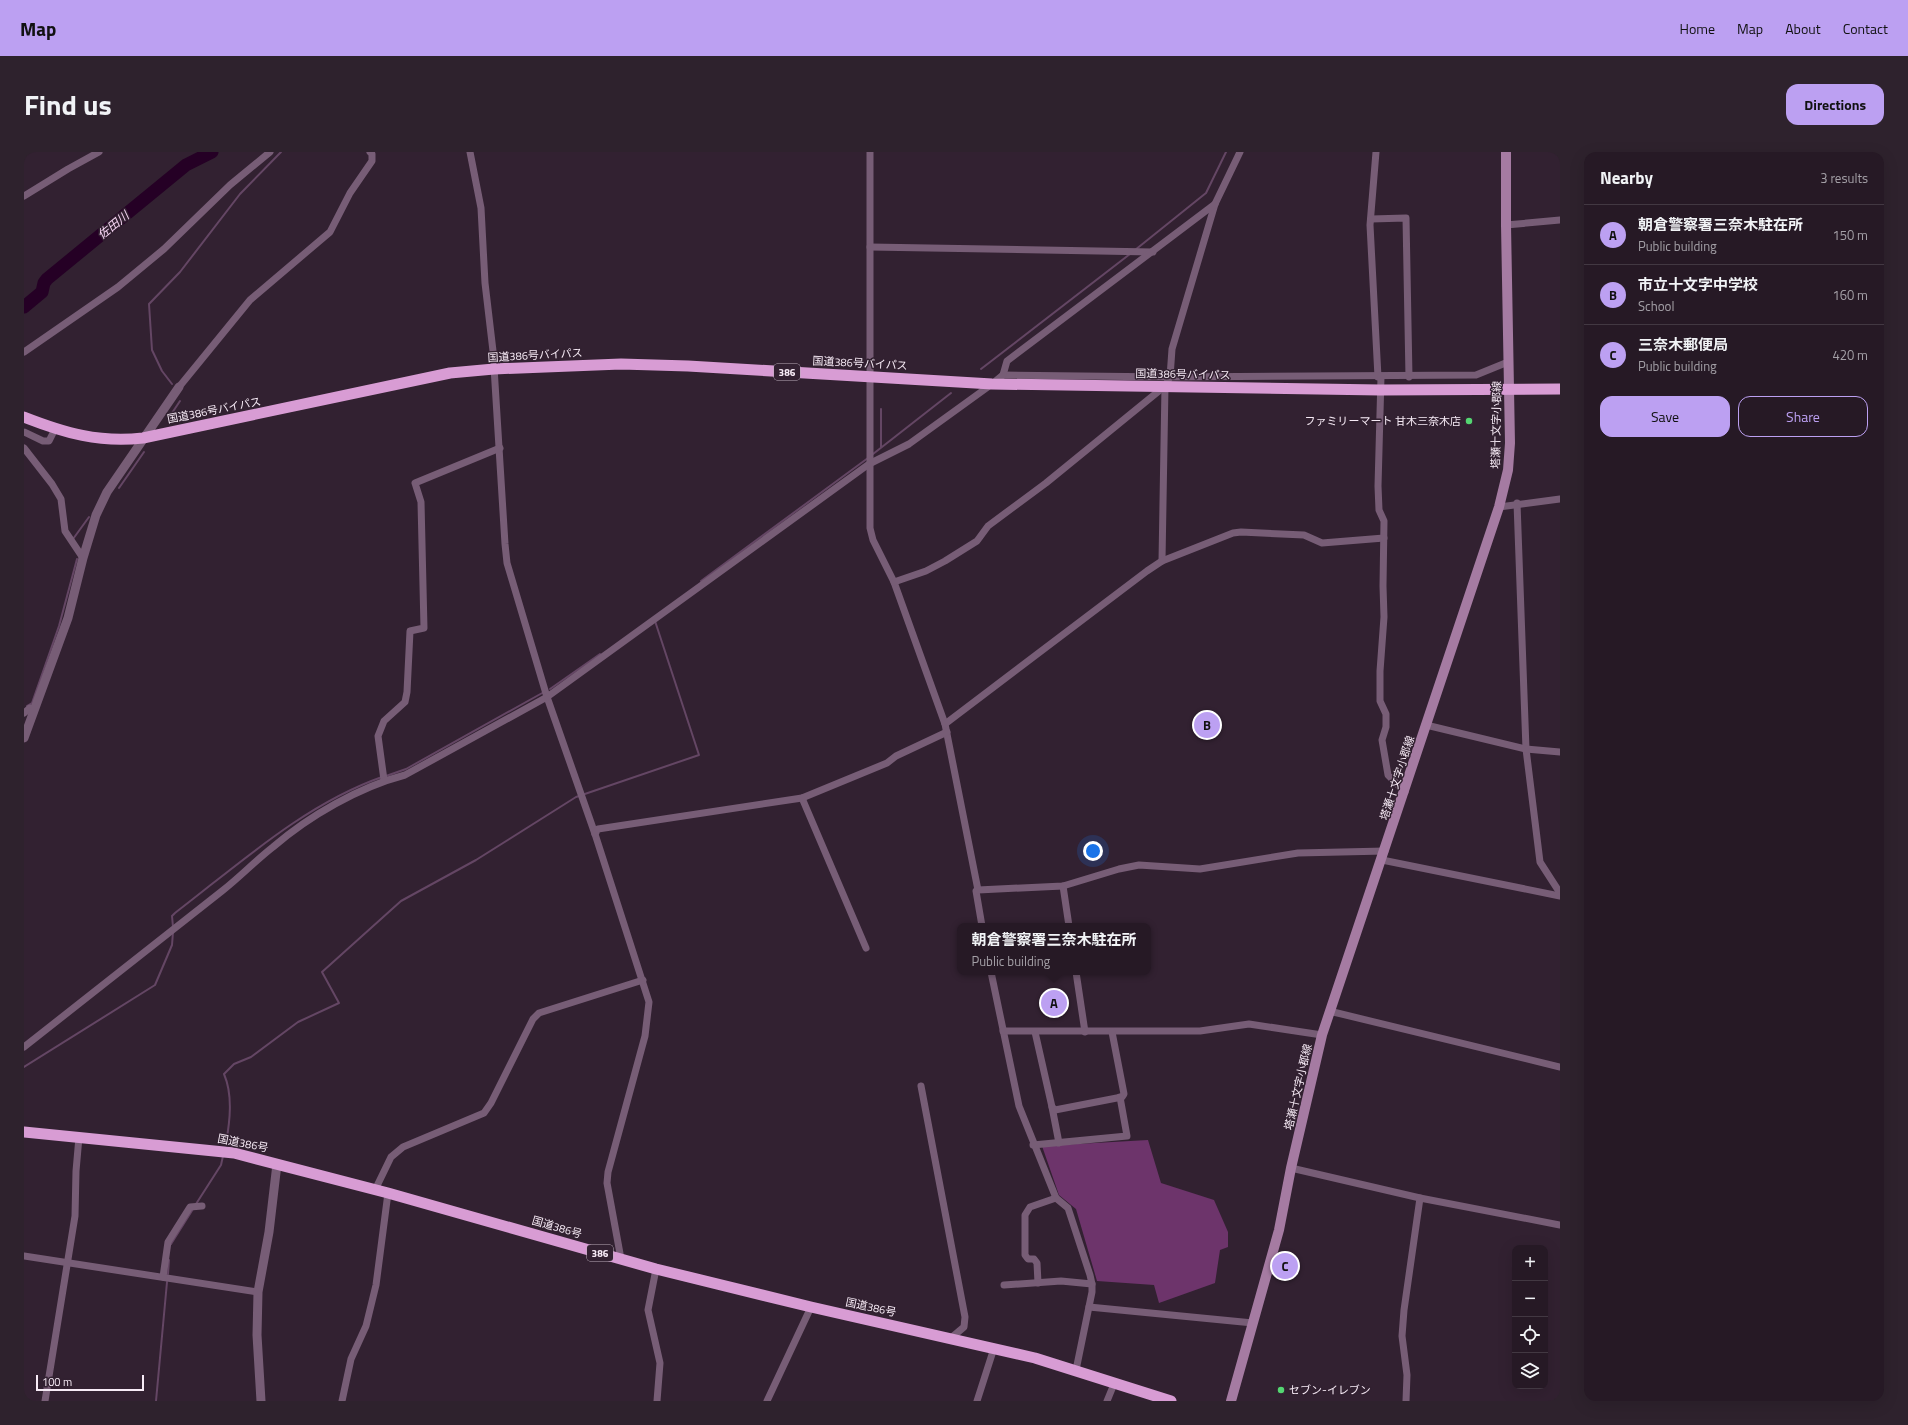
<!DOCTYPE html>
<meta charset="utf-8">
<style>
body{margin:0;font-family:"Titillium Web","Noto Sans JP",sans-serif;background:#2e222d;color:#f1f3f6}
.controls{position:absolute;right:12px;bottom:12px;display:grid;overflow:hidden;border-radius:8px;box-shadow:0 4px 16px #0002}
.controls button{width:36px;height:36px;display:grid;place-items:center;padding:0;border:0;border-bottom:1px solid #423842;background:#261925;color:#f1f3f6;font:20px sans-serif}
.scale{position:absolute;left:12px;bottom:10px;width:108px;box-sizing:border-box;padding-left:4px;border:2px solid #f7ebf6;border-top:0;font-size:11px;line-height:14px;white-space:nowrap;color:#f7ebf6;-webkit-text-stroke:3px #322131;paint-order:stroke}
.you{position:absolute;left:1069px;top:699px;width:14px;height:14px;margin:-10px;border:3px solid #fff;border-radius:50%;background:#1a73e8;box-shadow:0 0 0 6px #1a73e833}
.badge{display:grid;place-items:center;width:26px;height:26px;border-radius:50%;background:#bca0f2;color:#111;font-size:13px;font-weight:700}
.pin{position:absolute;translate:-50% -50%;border:2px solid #fff;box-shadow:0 1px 4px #0006}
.popup{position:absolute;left:933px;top:771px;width:194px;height:52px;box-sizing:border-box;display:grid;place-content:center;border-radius:8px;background:#261925;filter:drop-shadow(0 1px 3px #0005);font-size:13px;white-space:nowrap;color:#a4a0a7}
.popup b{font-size:15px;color:#f1f3f6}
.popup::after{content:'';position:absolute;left:50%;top:100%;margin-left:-8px;border:8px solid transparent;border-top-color:#261925}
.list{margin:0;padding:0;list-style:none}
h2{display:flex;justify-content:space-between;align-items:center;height:52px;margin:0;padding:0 16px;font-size:17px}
h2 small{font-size:13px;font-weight:400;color:#a4a0a7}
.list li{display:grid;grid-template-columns:26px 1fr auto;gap:12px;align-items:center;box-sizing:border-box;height:60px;padding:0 16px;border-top:1px solid #423842}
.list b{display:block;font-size:15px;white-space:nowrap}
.list p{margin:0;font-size:13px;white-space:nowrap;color:#a4a0a7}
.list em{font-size:13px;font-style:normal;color:#a4a0a7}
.actions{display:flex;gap:8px;padding:12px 16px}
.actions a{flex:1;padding:9px 0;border:1px solid #bca0f2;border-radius:12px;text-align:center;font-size:14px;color:#bca0f2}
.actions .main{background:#bca0f2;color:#111}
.icon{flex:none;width:22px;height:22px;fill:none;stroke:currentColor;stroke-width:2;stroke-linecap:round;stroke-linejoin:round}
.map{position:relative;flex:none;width:1536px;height:1249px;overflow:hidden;border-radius:12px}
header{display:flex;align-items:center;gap:24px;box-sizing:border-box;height:56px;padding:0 20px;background:#bca0f2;color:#111}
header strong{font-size:19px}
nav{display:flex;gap:22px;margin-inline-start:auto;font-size:14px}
.intro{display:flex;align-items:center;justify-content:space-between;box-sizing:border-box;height:96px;padding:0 24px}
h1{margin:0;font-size:28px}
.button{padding:10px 18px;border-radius:12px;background:#bca0f2;color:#111;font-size:14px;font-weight:700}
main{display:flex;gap:24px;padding:0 24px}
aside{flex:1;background:#261925;border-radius:12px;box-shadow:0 4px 16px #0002}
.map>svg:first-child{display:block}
</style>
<header>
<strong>Map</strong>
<nav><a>Home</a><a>Map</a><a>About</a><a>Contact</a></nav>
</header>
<div class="intro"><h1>Find us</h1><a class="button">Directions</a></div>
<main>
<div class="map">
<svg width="1536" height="1249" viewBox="0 0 1536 1249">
<rect width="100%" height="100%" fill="#322131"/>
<path fill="#6d346b" d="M1124,988L1137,1031L1190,1048L1204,1080V1095L1196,1098L1191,1131L1135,1151L1130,1133L1073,1129L1052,1057L1035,1043L1018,994Z"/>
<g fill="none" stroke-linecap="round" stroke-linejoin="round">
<g stroke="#644664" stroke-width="2">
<path d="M1111,98L1182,41L1202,0"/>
<path d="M957,217L1106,102"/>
<path d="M148,232L138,219L128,198L125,152L156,120L216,42L257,0"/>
<path d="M857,257V295"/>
<path d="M146,264L156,249"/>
<path d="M849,302L927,241"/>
<path d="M95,336L120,300"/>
<path d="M49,387L65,365"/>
<path d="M677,429L844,306"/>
<path d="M526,537L576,502"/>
<path d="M3,554L8,551L35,474L53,407"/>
<path d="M362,624L382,617L520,540"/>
<path d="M149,775L148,764L151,761C215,712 281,652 358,625"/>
<path d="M0,915L131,833L148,793L149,780"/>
<path d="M202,991C206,969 209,943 200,922L210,912L227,905L274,870L315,851L298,820L377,749L452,708L552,645L675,603L631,469"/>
<path d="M172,1052L197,1013L199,1004"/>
<path d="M147,1092L169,1057"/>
<path d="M144,1122L145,1108"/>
<path d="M132,1249L143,1130"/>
</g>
<path stroke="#250025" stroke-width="13" d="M0,155L18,140L20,131L23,127L162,13L188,0"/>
<g stroke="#775d76" stroke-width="7">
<path d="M446,0L457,56L461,131L469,199L481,392L483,411L523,545L571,682L625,850L621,884L584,1020L583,1031L597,1107"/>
<path d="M846,0V376L849,388L870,430L921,572L954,738L952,739L958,774"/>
<path d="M1352,0L1346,73L1354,225"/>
<path d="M0,44L44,17L75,0"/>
<path d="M1347,67L1382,66L1385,225"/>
<path d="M1482,73L1536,68"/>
<path d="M846,95L1129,100"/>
<path d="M0,200L94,135L140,97L206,33L246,0"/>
<path d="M979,223L1146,225L1452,223L1484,210"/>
<path d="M1357,225L1354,334L1355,358L1360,369L1359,434L1360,465L1356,519V549L1362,562V575L1358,588L1364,623L1381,640"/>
<path d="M155,235L226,148L306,80L326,41L348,9V2L346,0"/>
<path d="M0,280L19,289H25L31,277"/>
<path d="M0,296L28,332L37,347L41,379L59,406"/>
<path d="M1493,351L1502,597L1516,710L1536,741"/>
<path d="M1475,355L1536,347"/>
<path d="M1138,409L1141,234"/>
<path d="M870,430L902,419L921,409L953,389L964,374L1022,331L1141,234L1146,225L1148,197L1191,52L1216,0"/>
<path d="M0,561L6,556H11"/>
<path d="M921,572L1123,419L1138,409L1209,381L1217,380L1280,383L1298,391L1360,386"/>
<path d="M1402,573L1502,597L1536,600"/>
<path d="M360,628L354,584L360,569L381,550L383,540L386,479L400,476L397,350L391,331L476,296"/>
<path d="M778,646L842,796"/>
<path d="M571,682L574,677L778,646L863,611L872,604L923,580"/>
<path d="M1358,708L1536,744"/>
<path d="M1039,734L1045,774"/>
<path d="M954,738L1039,734L1095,717L1115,713L1176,717L1274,701L1361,699"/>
<path d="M967,820L995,954L1032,1046L1044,1056L1066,1123L1068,1132V1140L1052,1218"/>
<path d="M1052,820L1061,880"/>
<path d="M1305,859L1536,915"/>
<path d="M979,879H1176L1225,872L1298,883"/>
<path d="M1011,880L1028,955L1031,958L1098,945L1100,942L1088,880"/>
<path d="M0,895C66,843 132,791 198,739C216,725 231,709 249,695C285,664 335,635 381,623L523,545L845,312L885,292L968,232L979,223L983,209L1191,52"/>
<path d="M897,934L941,1165L940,1175L927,1186"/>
<path d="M1028,955L1035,991"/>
<path d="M1009,993L1103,984L1096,945"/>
<path d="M1267,1016L1396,1046L1536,1073"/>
<path d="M351,1038L367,1005L379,995L460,961L467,951L509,867L515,861L619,828"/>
<path d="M0,1104L234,1140"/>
<path d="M632,1117L624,1158L636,1211L633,1249"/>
<path d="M139,1125L144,1090L166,1055L178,1054"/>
<path d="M1014,1131L1013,1111L1010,1107H1004L1001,1103V1063L1006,1055L1032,1046"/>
<path d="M980,1133L1037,1129L1068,1132"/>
<path d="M1065,1155L1229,1171"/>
<path d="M21,1249L51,1064L52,1019L55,985"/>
<path d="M318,1249L327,1207L342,1174L352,1133L364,1041"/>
<path d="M743,1249L787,1155"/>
<path d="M953,1249L970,1196"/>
<path d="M1083,1249L1090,1232"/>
<path d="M1382,1249L1383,1223L1378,1184L1380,1158L1396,1046"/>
</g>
<g stroke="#775d76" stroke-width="9">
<path d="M0,586L44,466L59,406L72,363L83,340L155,235"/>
<path d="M237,1249L233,1183L234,1140L245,1080L253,1012"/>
</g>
<path stroke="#a57ba2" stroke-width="10" d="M1207,1249L1255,1078L1267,1016L1298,883L1475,355L1484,318L1486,291L1482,73V0"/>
<g stroke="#d89cd4" stroke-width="11">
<path d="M0,265C41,281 75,291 119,286L426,221L470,217L597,212L664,214L968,232L1356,238L1536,237"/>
<path d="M0,980L210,1001L364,1041L632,1117L787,1155L1011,1206L1147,1249"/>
</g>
</g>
<g fill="#54d672" stroke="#322131" stroke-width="1.5">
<circle cx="1445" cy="269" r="4"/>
<circle cx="1257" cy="1238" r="4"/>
</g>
<g text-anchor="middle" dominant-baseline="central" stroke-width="3" stroke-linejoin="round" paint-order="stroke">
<g fill="#322131" stroke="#bcaebb" stroke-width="1">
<rect x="750" y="212" width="26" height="16" rx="3"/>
<rect x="563" y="1093" width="26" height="16" rx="3"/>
</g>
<g font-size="10" font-weight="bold" fill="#f7ebf6">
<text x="763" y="220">386</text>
<text x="576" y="1101">386</text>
</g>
<g font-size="11" fill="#f7ebf6" stroke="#322131">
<text transform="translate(511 203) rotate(-3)">国道386号バイパス</text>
<text transform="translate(836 211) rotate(3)">国道386号バイパス</text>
<text transform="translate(1159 222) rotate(1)">国道386号バイパス</text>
<text transform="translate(190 258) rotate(-11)">国道386号バイパス</text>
<text transform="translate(1472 273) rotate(-89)">塔瀬十文字小郡線</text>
<text transform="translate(1373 626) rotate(-72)">塔瀬十文字小郡線</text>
<text transform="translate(1274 935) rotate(-77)">塔瀬十文字小郡線</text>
<text transform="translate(219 991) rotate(11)">国道386号</text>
<text transform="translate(533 1075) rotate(16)">国道386号</text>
<text transform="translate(847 1155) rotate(12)">国道386号</text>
</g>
<g font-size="11" fill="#f7ebf6" stroke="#322131" text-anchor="end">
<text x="1437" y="269">ファミリーマート 甘木三奈木店</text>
<text x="1265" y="1238" text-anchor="start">セブン-イレブン</text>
</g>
<g font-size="12" font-style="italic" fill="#f9d7f6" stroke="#322131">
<text transform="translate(89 73) rotate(-39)">佐田川</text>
</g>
</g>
</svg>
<div class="controls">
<button>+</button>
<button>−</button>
<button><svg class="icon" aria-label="locate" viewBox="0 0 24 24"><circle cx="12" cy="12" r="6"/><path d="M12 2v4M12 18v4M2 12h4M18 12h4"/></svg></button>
<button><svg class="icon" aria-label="layers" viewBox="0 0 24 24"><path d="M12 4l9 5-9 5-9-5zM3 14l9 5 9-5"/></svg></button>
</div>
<div class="scale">100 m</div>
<div class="you"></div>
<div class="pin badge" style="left:1030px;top:851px">A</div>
<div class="popup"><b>朝倉警察署三奈木駐在所</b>Public building</div>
<div class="pin badge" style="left:1183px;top:573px">B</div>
<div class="pin badge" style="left:1261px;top:1114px">C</div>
</div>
<aside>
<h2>Nearby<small>3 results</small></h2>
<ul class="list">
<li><span class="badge">A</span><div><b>朝倉警察署三奈木駐在所</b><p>Public building</p></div><em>150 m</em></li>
<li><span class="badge">B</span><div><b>市立十文字中学校</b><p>School</p></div><em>160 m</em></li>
<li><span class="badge">C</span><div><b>三奈木郵便局</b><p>Public building</p></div><em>420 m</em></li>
</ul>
<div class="actions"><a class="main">Save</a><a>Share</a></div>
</aside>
</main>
